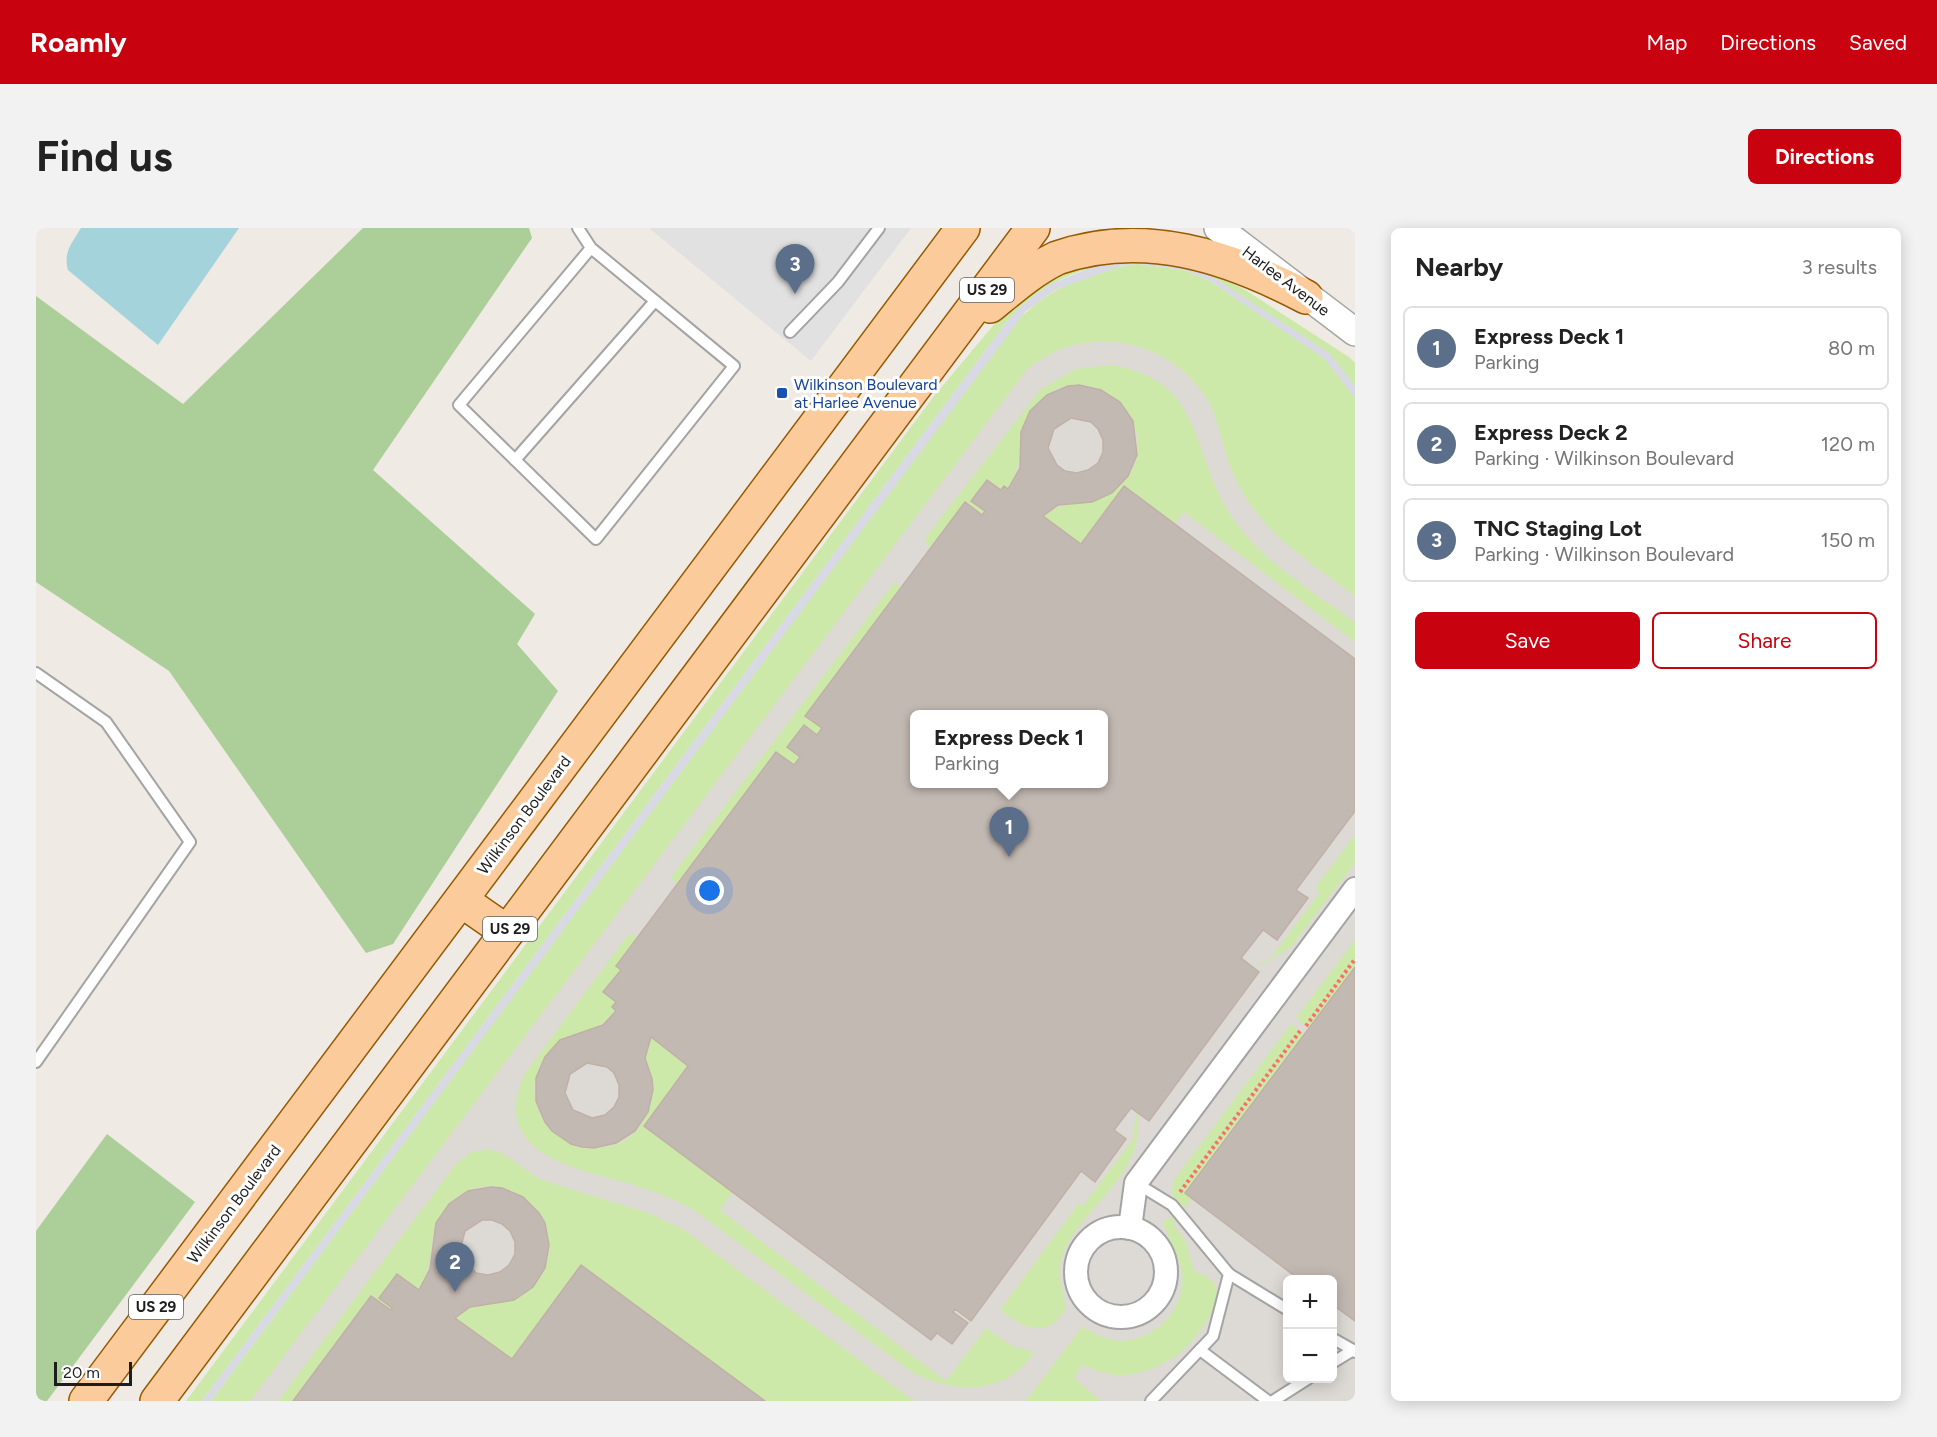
<!DOCTYPE html>
<meta charset="utf-8">
<style>
body{margin:0;font-family:Figtree,sans-serif;background:#f2f2f2;color:#222}
.controls{position:absolute;right:18px;bottom:18px;display:grid;overflow:hidden;border-radius:9px;box-shadow:0 3px 15px #0003}
.controls button{width:54px;height:54px;display:grid;place-items:center;padding:0;border:0;border-bottom:2px solid #e0e0e0;background:#fff;color:#222;font:30px sans-serif}
.scale{position:absolute;left:18px;bottom:15px;width:78px;box-sizing:border-box;padding-left:6px;border:3px solid #1d1d1d;border-top:0;font-size:16px;line-height:21px;white-space:nowrap;color:#1d1d1d;-webkit-text-stroke:4px #fff;paint-order:stroke}
.you{position:absolute;left:674px;top:663px;width:21px;height:21px;margin:-15px;border:4px solid #fff;border-radius:50%;background:#1a73e8;box-shadow:0 0 0 9px #1a73e833}
.badge{display:grid;place-items:center;width:39px;height:39px;border-radius:50%;background:#c90210;color:#fff;font-size:20px;font-weight:700}
.pin{position:absolute;translate:-50% -50px;filter:drop-shadow(0 2px 3px #0008)}
.pin::after{content:'';position:absolute;top:32px;width:21px;height:18px;background:inherit;clip-path:polygon(0 0,100% 0,50% 100%)}
.popup{position:absolute;left:874px;top:482px;width:198px;height:78px;box-sizing:border-box;display:grid;place-content:center;border-radius:9px;background:#fff;filter:drop-shadow(0 2px 4px #0005);font-size:20px;white-space:nowrap;color:#767676}
.popup b{font-size:22px;color:#222}
.popup::after{content:'';position:absolute;left:50%;top:100%;margin-left:-12px;border:12px solid transparent;border-top-color:#fff}
.list{margin:0;padding:0;list-style:none}
h2{display:flex;justify-content:space-between;align-items:center;height:78px;margin:0;padding:0 24px;font-size:26px}
h2 small{font-size:20px;font-weight:400;color:#767676}
.list li{display:grid;grid-template-columns:39px 1fr auto;gap:18px;align-items:center;box-sizing:border-box;height:84px;margin:0 12px 12px;padding:0 12px;border:2px solid #e0e0e0;border-radius:9px}
.list b{display:block;font-size:22px;white-space:nowrap}
.list p{margin:0;font-size:20px;white-space:nowrap;color:#767676}
.list em{font-size:20px;font-style:normal;color:#767676}
.actions{display:flex;gap:12px;padding:18px 24px}
.actions a{flex:1;padding:14px 0;border:2px solid #c90210;border-radius:9px;text-align:center;font-size:21px;color:#c90210}
.actions .main{background:#c90210;color:#fff}
.map{position:relative;flex:none;width:1319px;height:1173px;overflow:hidden;border-radius:9px}
header{display:flex;align-items:center;gap:36px;box-sizing:border-box;height:84px;padding:0 30px;background:#c90210;color:#fff}
header strong{font-size:28px}
nav{display:flex;gap:33px;margin-inline-start:auto;font-size:21px}
.intro{display:flex;align-items:center;justify-content:space-between;box-sizing:border-box;height:144px;padding:0 36px}
h1{margin:0;font-size:42px}
.button{padding:15px 27px;border-radius:9px;background:#c90210;color:#fff;font-size:21px;font-weight:700}
main{display:flex;gap:36px;padding:0 36px}
aside{flex:1;background:#fff;border-radius:9px;box-shadow:0 3px 15px #0003}
.map>svg:first-child{display:block}
</style>
<header>
<strong>Roamly</strong>
<nav><a>Map</a><a>Directions</a><a>Saved</a></nav>
</header>
<div class="intro"><h1>Find us</h1><a class="button">Directions</a></div>
<main>
<div class="map">
<svg width="1319" height="1173" viewBox="0 0 1319 1173">
<rect width="100%" height="100%" fill="#efeae3"/>
<path fill="#dddad5" fill-rule="evenodd" d="M1205,70L1319,140V1173H181L968,120ZM878,486H1068V556H878ZM1252,1052H1296V1150H1252Z"/>
<g fill="#cde9a9">
<path d="M1099,25L1143,30L1186,47L1313,129L1319,135V158L1293,125L1164,42C1126,28 1099,26 1060,39L1066,28Z"/>
<path d="M1044,34L1055,40C1023,49 996,66 973,91L166,1173H150L898,168L976,75Z"/>
<path d="M1102,36L1148,42L1174,53L1290,131L1319,170V368C1283,340 1243,316 1216,279C1205,263 1195,244 1190,226C1185,210 1182,193 1175,178C1147,125 1084,101 1028,120C1014,125 1003,133 992,140L214,1173H175L979,96C1009,61 1056,41 1102,36Z"/>
<path d="M1075,137C1175,153 1152,234 1203,299C1233,338 1280,365 1319,395V414L1148,284L1138,296L1088,259L1045,316L1007,288C1031,268 1062,281 1085,257C1138,203 1056,121 1002,174C976,199 992,234 972,261L965,262L951,252L935,273L949,283L946,287L929,274L894,320L891,316L890,309L1005,161L1040,141Z"/>
<path d="M858,355L865,359L769,487L786,500L781,507L767,497L751,519L764,529L758,537L641,657L635,649Z"/>
<path d="M1319,607V635L1255,719L1229,735L1215,738L1234,731L1284,664L1279,660Z"/>
<path d="M597,706L602,710L580,738L585,742L568,764L580,774L576,779L580,783C558,811 524,799 505,836C470,905 582,957 612,884C621,864 614,851 609,831C608,825 613,816 615,809L652,838L697,964L684,982L910,1153L950,1100L978,1119L998,1124C971,1169 912,1166 873,1142L658,982C639,971 619,964 598,957C543,941 449,927 490,844L592,707Z"/>
<path d="M1319,712V739L1273,800L1260,790Z"/>
<path d="M1255,796L1268,806L1149,965L1156,970L1149,980L1136,967L1137,953Z"/>
<path d="M1100,883C1103,888 1102,895 1102,901C1100,954 1044,981 1027,1027C1019,1050 1028,1060 1030,1081C1009,1113 988,1100 964,1082L1043,975L1047,978L1097,911Z"/>
<path d="M451,921L468,926L503,951L615,986L648,1002L878,1173H729L546,1037L476,1131L419,1090C424,1086 429,1081 434,1079C456,1069 474,1084 497,1058C549,1001 463,922 412,977C388,1004 402,1032 383,1062L361,1046L343,1070L356,1080L355,1082L335,1068L257,1173H242L420,936L435,924Z"/>
<path d="M1137,989L1140,991L1137,996L1150,1014L1158,1043C1166,1046 1177,1050 1180,1059C1187,1078 1153,1120 1139,1129C1124,1138 1107,1145 1091,1147C1074,1149 1060,1142 1045,1137L1039,1151L1065,1173H990L1046,1099C1056,1104 1065,1110 1076,1112C1114,1118 1150,1084 1146,1045C1144,1027 1131,1011 1127,993Z"/>
</g>
<g fill="#acce98">
<path d="M327,0H493L496,10L337,242L499,386L481,416L522,463L357,716L330,725L133,443L0,354V68L147,176Z"/>
<path d="M71,906L159,974L11,1173H0V1003Z"/>
</g>
<path fill="#e1e1e1" d="M613,0H875L775,133Z"/>
<path fill="#d8d9e4" d="M1066,28L1061,38L1091,29L1164,42L1177,49L1293,125L1319,158V170L1289,131L1174,53L1148,42L1102,36L1085,38L1019,62L990,83L175,1173H166L973,91L985,78L1013,57L1054,40L1044,34Z"/>
<path fill="#a4d3dc" d="M45,0H203L122,117L32,42C27,24 36,15 45,0Z"/>
<g fill="#c3b9b3" stroke="#c0b0a6" stroke-width="1.5" fill-rule="evenodd">
<path d="M1043,157L1065,162L1084,174L1097,193L1101,227L1092,248L1076,265L1056,274L1022,277L1007,288L1045,316L1088,258L1319,431V583L1260,662L1272,670L1241,712L1227,702L1205,730L1223,744L1113,893L1095,880L1078,902L1090,911L1059,954L1045,943L935,1093L919,1081L917,1084L932,1095L916,1116L901,1105L895,1112L608,898L652,838L615,809L609,830L616,851L617,862L612,884L599,903L580,915L558,920L546,919L535,916L516,903L509,894L500,873V850L509,829L524,812L567,797L580,783L576,779L580,774L567,764L585,742L580,738L740,524L758,537L764,529L751,519L768,497L781,507L786,500L769,488L929,274L946,287L949,283L935,273L951,252L965,262L968,258L972,261L984,240L985,204L994,183L1011,167L1032,158ZM1035,190L1055,194L1062,201L1067,212V224L1062,235L1052,242L1041,245L1029,243L1021,237L1012,220L1018,201ZM878,486H1068V556H878ZM551,835L571,839L578,845L583,857V869L578,879L569,887L556,890L537,882L529,865L534,846Z"/>
<path d="M1319,739V1093L1296,1076V1052H1264L1149,965Z"/>
<path d="M455,959L466,960L487,969L503,985L509,995L513,1017L509,1040L497,1059L478,1072L434,1079L419,1090L476,1131L545,1037L729,1173H257L335,1068L355,1082L356,1080L343,1070L361,1046L383,1062L394,1041L400,995L413,976L432,963ZM446,992H456L466,996L474,1003L479,1014V1026L473,1037L464,1044L452,1047L440,1045L427,1031L424,1022L429,1003Z"/>
</g>
<g fill="none" stroke-linecap="round" stroke-linejoin="round">
<defs>
<g id="service">
<path d="M542,0L555,20L698,138L560,311L423,177L555,20"/>
<path d="M754,104L802,54L843,0"/>
<path d="M479,232L619,73"/>
<path d="M0,445L70,494L154,614L0,834"/>
<path d="M1100,955L1136,977L1193,1046L1177,1108L1115,1173"/>
<path d="M1193,1046L1252,1082"/>
<path d="M1296,1110L1317,1122"/>
<path d="M1164,1122L1232,1173"/>
<path d="M1296,1135L1317,1122L1319,1124"/>
<path d="M1237,1173L1273,1150"/>
</g>
<g id="minor">
<circle cx="1085" cy="1044" r="45"/>
<path d="M1094,1000L1100,955L1319,661"/>
</g>
<path id="tertiary" d="M1182,0L1319,104"/>
<g id="primary">
<path d="M954,78C975,61 996,42 1021,30C1108,0 1192,28 1270,69"/>
<path d="M425,672L471,704"/>
<path d="M50,1173L927,0"/>
<path d="M121,1173L997,0"/>
</g>
</defs>
<use href="#service" stroke="#a4a4a4" stroke-width="14"/>
<use href="#minor" stroke="#a4a4a4" stroke-width="26"/>
<use href="#tertiary" stroke="#a4a4a4" stroke-width="30"/>
<use href="#primary" stroke="#965a01" stroke-width="36"/>
<g stroke="#f96f6a" stroke-width="4" stroke-dasharray="3 3" stroke-linecap="butt">
<path d="M1270,798L1319,731"/>
<path d="M1144,964L1264,803"/>
</g>
<use href="#service" stroke="#fff" stroke-width="10"/>
<use href="#minor" stroke="#fff" stroke-width="22"/>
<use href="#tertiary" stroke="#fff" stroke-width="27"/>
<use href="#primary" stroke="#fbcb9c" stroke-width="33"/>
</g>
<rect fill="#1a4fb4" stroke="#fff" stroke-width="2" x="740" y="159" width="12" height="12" rx="3"/>
<g text-anchor="middle" dominant-baseline="central" stroke-width="6" stroke-linejoin="round" paint-order="stroke">
<g fill="#fff" stroke="#616161" stroke-width="1.5">
<rect x="924" y="50" width="54" height="24" rx="4.5"/>
<rect x="447" y="689" width="54" height="24" rx="4.5"/>
<rect x="93" y="1067" width="54" height="24" rx="4.5"/>
</g>
<g font-size="15" font-weight="bold" fill="#1d1d1d">
<text x="951" y="62">US 29</text>
<text x="474" y="701">US 29</text>
<text x="120" y="1079">US 29</text>
</g>
<g font-size="16" fill="#1d1d1d" stroke="#fff">
<text transform="translate(1250 53) rotate(37)">Harlee Avenue</text>
<text transform="translate(488 587) rotate(-53)">Wilkinson Boulevard</text>
<text transform="translate(198 976) rotate(-53)">Wilkinson Boulevard</text>
</g>
<g font-size="16" fill="#164399" stroke="#fff" text-anchor="start">
<text x="758" y="156">Wilkinson Boulevard<tspan x="758" dy="18">at Harlee Avenue</tspan></text>
</g>
</g>
</svg>
<div class="controls">
<button>+</button>
<button>−</button>
</div>
<div class="scale">20 m</div>
<div class="you"></div>
<div class="pin badge" style="left:973px;top:629px;background:#5c6f8a">1</div>
<div class="popup"><b>Express Deck 1</b>Parking</div>
<div class="pin badge" style="left:419px;top:1064px;background:#5c6f8a">2</div>
<div class="pin badge" style="left:759px;top:66px;background:#5c6f8a">3</div>
</div>
<aside>
<h2>Nearby<small>3 results</small></h2>
<ul class="list">
<li><span class="badge" style="background:#5c6f8a">1</span><div><b>Express Deck 1</b><p>Parking</p></div><em>80 m</em></li>
<li><span class="badge" style="background:#5c6f8a">2</span><div><b>Express Deck 2</b><p>Parking · Wilkinson Boulevard</p></div><em>120 m</em></li>
<li><span class="badge" style="background:#5c6f8a">3</span><div><b>TNC Staging Lot</b><p>Parking · Wilkinson Boulevard</p></div><em>150 m</em></li>
</ul>
<div class="actions"><a class="main">Save</a><a>Share</a></div>
</aside>
</main>
